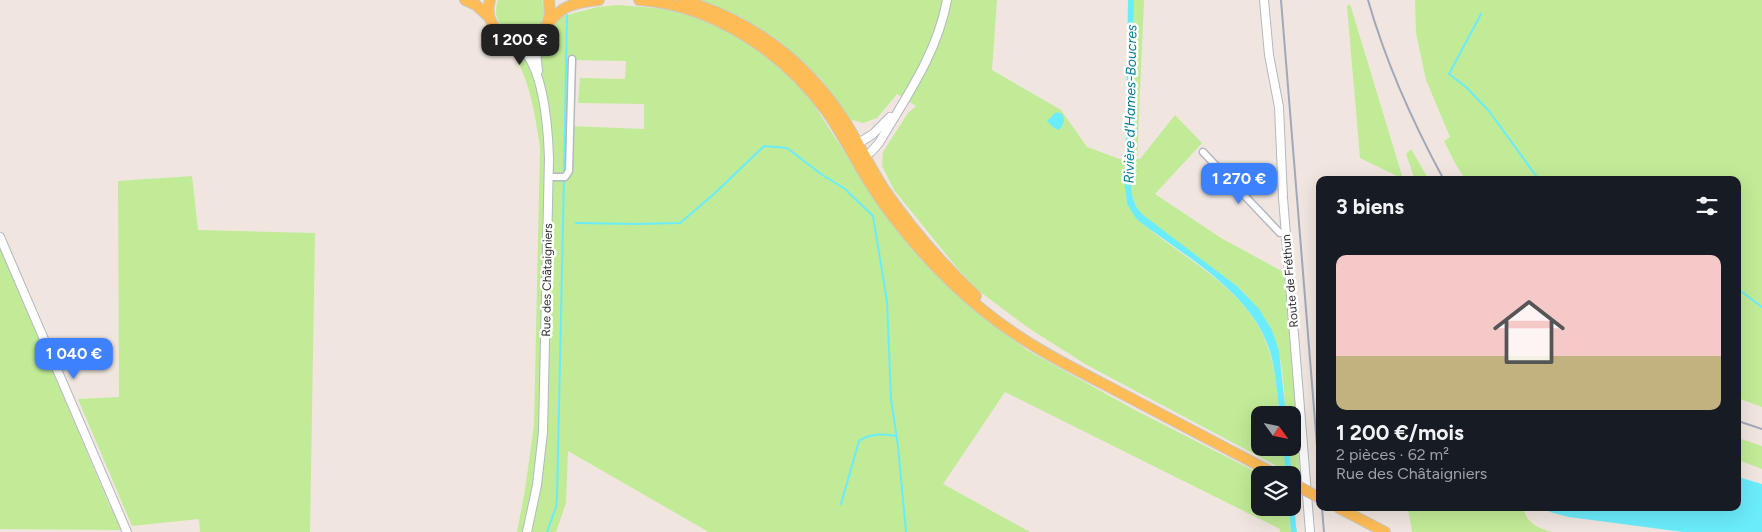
<!DOCTYPE html>
<html lang="fr">
<head>
<meta charset="utf-8">
<style>
  body { margin:0; font-family:Figtree,sans-serif; background:#242831; color:#f1f3f6; height:100vh; display:flex; flex-direction:column; font-size:19px; white-space:nowrap }
  * { box-sizing:border-box; margin:0 }
  p { font-size:16px; color:#9ea1a6 }
  .icon { flex:none; width:28px; height:28px; fill:none; stroke:currentColor; stroke-width:2; stroke-linecap:round; stroke-linejoin:round }
  .map { position:relative; flex:1; overflow:hidden }
  .drawer { position:absolute; left:1316px; top:176px; width:425px; height:335px; display:flex; flex-direction:column; background:#171b24; border-radius:10px; box-shadow:0 5px 20px #0002 }
  .drawer>* { flex:none }
  .needle { width:32px; rotate:123deg }
  .controls { position:absolute; left:1251px; top:406px; display:grid; gap:10px }
  .controls a { display:grid; place-items:center; width:50px; height:50px; border-radius:10px; background:#171b24; box-shadow:0 5px 20px #0002; font-size:25px }
  .price { position:absolute; translate:-50% -42px; padding:0 11px; border-radius:10px; background:#3d81ff; color:#fff; font-size:16px; line-height:32px; filter:drop-shadow(0 1px 2px #0008) }
  .price::after { content:''; position:absolute; left:50%; top:30px; width:15px; height:11px; margin-left:-8px; background:inherit; clip-path:polygon(0 0,100% 0,50% 100%) }
  .price.selected { background:#222; color:#fff }
  ul { padding:0; list-style:none }
  li { display:grid; align-content:center; gap:10px; height:265px; padding:0 20px }
  li span { display:grid; place-items:center; height:155px; border-radius:10px; color:#555 }
  li>.icon { margin-inline-start:auto }
  span .icon { width:90px; height:90px; fill:#fffc; stroke-width:1 }
  li b { font-size:21px }
  h2 { display:flex; justify-content:space-between; align-items:center; height:60px; padding:0 20px; font-size:21px }
  .map>svg:first-child { display:block }
  .green { fill:#c1eb97; fill-rule:evenodd }
  .water { fill:#6aecfb }
  .lines { fill:none; stroke-linecap:round; stroke-linejoin:round }
  .stream { stroke:#6aecfb; stroke-width:2 }
  .minor-casing { stroke:#b3b8c2; stroke-width:9 }
  .tertiary-casing { stroke:#b3b8c2; stroke-width:10 }
  .primary-casing { stroke:#c9c9c9; stroke-width:12 }
  .minor { stroke:#fff; stroke-width:6 }
  .tertiary { stroke:#fff; stroke-width:8 }
  .primary { stroke:#febc56; stroke-width:10 }
  .rail { stroke:#a1a8ba; stroke-width:2 }
  .primary-bridge-casing { stroke:#c9c9c9; stroke-width:12; stroke-linecap:butt }
  .primary-bridge { stroke:#febc56; stroke-width:10 }
  .labels { text-anchor:middle; stroke-width:5; stroke-linejoin:round; paint-order:stroke }
  .street-label { font-size:12px; fill:#2e2e2e; stroke:#fff }
  .water-label { font-size:14px; font-style:italic; fill:#037c97; stroke:#fff }
</style>
</head>
<body>
<div class="map">
<svg width="1762" height="532" viewBox="0 0 1762 532">
  <rect width="100%" height="100%" fill="#f0e6df"/>
  <g class="green">
    <path d="M498,0H542C557,44 483,45 498,0Z"/>
    <path d="M692,0H997L992,70L1061,110L1087,147L1125,161L1126,198L1127,204L1135,217C1182,260 1252,288 1270,354C1276,374 1277,395 1280,415H1260V448H1283L1286,471L1085,364L1027,327L979,291L957,268L894,190L882,166L883,152L908,113L916,106L897,94L877,118L863,123L849,119L821,79L778,40L739,16Z"/>
    <path d="M1134,0H1144L1137,159H1140L1175,115L1202,143L1155,194L1221,238L1287,274L1300,477L1292,474L1289,448H1292V415H1286C1281,357 1283,330 1238,287L1143,216C1132,205 1131,192 1131,178Z"/>
    <path d="M1415,0H1762V407L1738,398V180H1466L1456,165L1444,141L1450,137L1426,80L1416,33Z"/>
    <path d="M1350,4L1403,179L1360,158L1347,6Z"/>
    <path d="M618,5L667,9L703,19L732,33L754,48L788,75L809,97L882,211L930,268L961,299L1027,350L1133,409L1262,475H1260V508H1289L1291,532H1280V529L1005,392L943,484L1030,532H707V531L568,451L566,503L556,532H517L525,490L534,425L540,147C535,116 531,85 515,56L545,40L555,24L563,16L598,7ZM570,60L626,61L625,79L580,78L578,103L644,104V129L569,126Z"/>
    <path d="M1411,149L1429,180H1415L1406,154Z"/>
    <path d="M192,176L198,230L315,233L310,532H200L199,519L132,526L78,399L119,397L118,181Z"/>
    <path d="M0,248L109,504L123,530L0,529Z"/>
    <path d="M1738,438L1762,446V469L1738,460Z"/>
    <path d="M1408,508H1523C1528,524 1536,527 1552,532H1412Z"/>
  </g>
  <g class="water">
    <path d="M1128,0H1134L1131,178C1131,192 1132,205 1143,215L1238,287L1259,309L1272,330L1279,351L1286,415H1280C1277,395 1276,375 1271,355C1255,294 1186,257 1140,222L1135,217L1127,204L1125,187Z"/>
    <path d="M1056,112L1062,114C1066,120 1063,125 1059,130L1054,128L1047,121Z"/>
    <path d="M1283,448H1289L1292,475L1286,474Z"/>
    <path d="M1738,477L1762,484V532H1683L1569,517L1550,512L1545,508H1738Z"/>
    <path d="M1293,490L1296,526L1297,532H1291L1289,508H1292Z"/>
  </g>
  <g class="lines">
    <g class="stream">
      <path d="M1481,14L1449,74L1466,87L1489,111L1539,180"/>
      <path d="M564,173L567,15"/>
      <path d="M576,223L636,224L680,223L714,194L764,146L787,148L821,174L845,189L873,216L887,301L891,399L898,446L906,532"/>
      <path d="M1738,289L1762,307"/>
      <path d="M841,504L859,441C870,433 883,434 896,436"/>
      <path d="M547,532L556,507L557,498L564,178"/>
    </g>
    <defs>
      <g id="minor">
        <path d="M1203,152L1280,233H1286"/>
        <path d="M549,177H565L569,171L572,59"/>
      </g>
      <g id="tertiary">
        <path d="M1264,0L1269,55L1279,107L1283,198L1310,532"/>
        <path d="M511,40C517,44 522,47 526,53C544,77 548,128 549,158L543,432L537,485L527,532"/>
        <path d="M538,71L536,50L540,33"/>
        <path d="M854,146L873,134L890,117"/>
        <path d="M862,158L871,152L879,143C906,97 937,54 947,0"/>
        <path d="M0,237L127,532"/>
      </g>
      <g id="primary">
        <path d="M465,0L476,5L489,17"/>
        <path d="M490,0C487,10 489,21 496,29C501,35 508,39 516,40C541,43 547,18 565,8C575,3 588,1 599,0"/>
        <path d="M639,0C714,5 784,53 827,112C847,141 862,174 883,203C912,243 945,280 984,311C1026,345 1069,366 1117,391C1171,419 1224,447 1277,475"/>
        <path d="M682,0C751,20 807,62 846,123C859,144 870,167 884,189C911,228 941,263 976,296"/>
        <path d="M548,23L550,13L549,0"/>
        <path d="M1339,508L1385,532"/>
      </g>
    </defs>
    <use href="#minor" class="minor-casing"/>
    <use href="#tertiary" class="tertiary-casing"/>
    <use href="#primary" class="primary-casing"/>
    <use href="#minor" class="minor"/>
    <use href="#tertiary" class="tertiary"/>
    <use href="#primary" class="primary"/>
    <g class="rail">
      <path d="M1281,0L1320,483"/>
      <path d="M1368,0C1386,63 1413,123 1444,180"/>
      <path d="M1738,421L1762,429"/>
      <path d="M1322,508L1324,532"/>
    </g>
    <defs>
      <path id="primary-bridge" d="M1292,483L1320,498"/>
    </defs>
    <use href="#primary-bridge" class="primary-bridge-casing"/>
    <use href="#primary-bridge" class="primary-bridge"/>
  </g>
  <g class="labels">
    <g class="street-label">
      <text transform="translate(547 280) rotate(-89)" y="4">Rue des Châtaigniers</text>
      <text transform="translate(1290 281) rotate(-95)" y="4">Route de Fréthun</text>
    </g>
    <g class="water-label">
      <text transform="translate(1130 104) rotate(-89)" y="5">Rivière d'Hames-Boucres</text>
    </g>
  </g>
</svg>
<div class="controls">
<a><svg class="needle" viewBox="-14 -14 28 28"><path d="M0-13l5 13h-10z" fill="#e53935"/><path d="M0 13l5-13h-10z" fill="#9ea1a6"/></svg></a>
<a><svg class="icon" aria-label="layers" viewBox="0 0 24 24"><path d="M12 4l9 5-9 5-9-5zM3 14l9 5 9-5"/></svg></a>
</div>
<b class="price selected" style="left:520px;top:66px">1 200 €</b>
<b class="price" style="left:1239px;top:205px">1 270 €</b>
<b class="price" style="left:74px;top:380px">1 040 €</b>
<section class="drawer">
<h2>3 biens<svg class="icon" aria-label="filters" viewBox="0 0 24 24"><path d="M4 7h16M4 17h16"/><circle cx="9" cy="7" r="2"/><circle cx="15" cy="17" r="2"/></svg></h2>
<ul>
<li><span style="background:linear-gradient(#f6c9c9 65%,#c2b280 0)"><svg class="icon" aria-label="home" viewBox="0 0 24 24"><path d="M3 11l9-7 9 7M6 9v11h12V9"/></svg></span><div><b>1 200 €/mois</b><p>2 pièces · 62 m²</p><p>Rue des Châtaigniers</p></div></li>
</ul>
</section>
</div>
</body>
</html>
